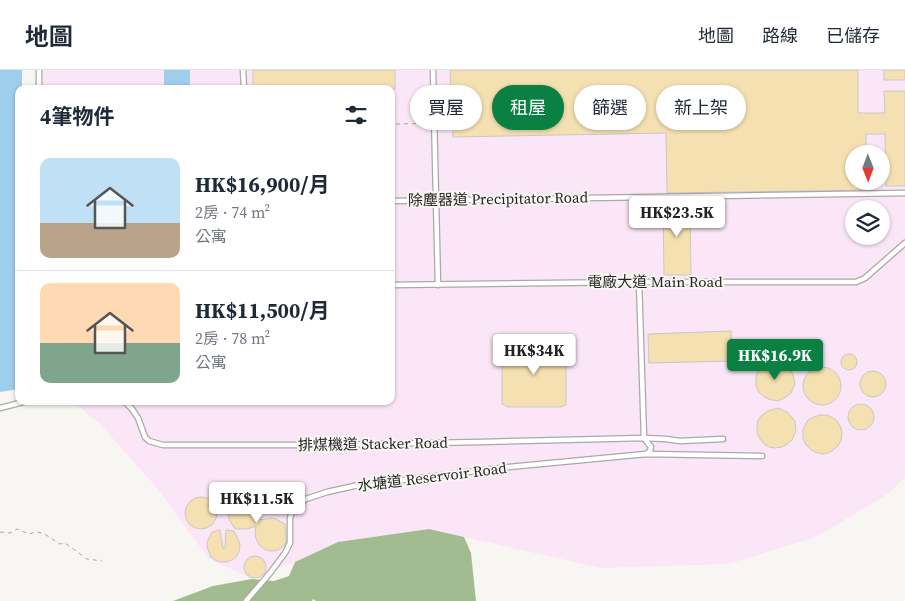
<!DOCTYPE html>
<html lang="zh-TW">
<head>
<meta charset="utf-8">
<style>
  body { margin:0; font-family:"Source Serif 4","Noto Sans TC",serif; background:#f2f2f3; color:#1f2937; height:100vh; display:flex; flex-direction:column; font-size:19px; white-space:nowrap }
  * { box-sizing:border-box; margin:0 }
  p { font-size:16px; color:#747a83 }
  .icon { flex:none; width:28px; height:28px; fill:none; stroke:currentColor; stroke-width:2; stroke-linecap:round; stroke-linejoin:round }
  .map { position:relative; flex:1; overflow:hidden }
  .sheet { position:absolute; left:15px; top:15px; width:380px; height:320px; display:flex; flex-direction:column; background:#fff; border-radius:10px; box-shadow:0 1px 4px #0004 }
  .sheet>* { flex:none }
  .banner { position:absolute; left:410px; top:15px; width:420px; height:45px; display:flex; gap:10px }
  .needle { width:32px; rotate:179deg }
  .tools { position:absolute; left:845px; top:75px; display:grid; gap:10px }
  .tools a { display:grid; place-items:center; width:45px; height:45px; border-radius:50%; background:#fff; box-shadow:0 1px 4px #0004; font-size:25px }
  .price { position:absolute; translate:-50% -42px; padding:0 11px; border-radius:5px; background:#fff; color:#222; font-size:16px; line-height:32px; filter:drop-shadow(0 1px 2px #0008) }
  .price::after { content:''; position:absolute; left:50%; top:30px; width:15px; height:11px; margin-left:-8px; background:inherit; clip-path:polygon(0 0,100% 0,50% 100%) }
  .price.on { background:#0b8043; color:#fff }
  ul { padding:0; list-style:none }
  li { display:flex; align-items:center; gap:15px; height:125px; padding:0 25px }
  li+li { border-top:1px solid #e0e1e3 }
  li span { display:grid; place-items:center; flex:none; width:140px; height:100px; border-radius:10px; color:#555 }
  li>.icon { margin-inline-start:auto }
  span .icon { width:60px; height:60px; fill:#fffc; stroke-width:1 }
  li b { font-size:21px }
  h2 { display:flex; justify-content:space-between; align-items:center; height:60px; padding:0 25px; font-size:21px }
  .pill { padding:0 18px; border-radius:22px; background:#fff; box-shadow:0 1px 4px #0004; font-size:18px; line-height:45px }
  .pill.on { background:#0b8043; color:#fff }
  header { display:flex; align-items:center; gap:30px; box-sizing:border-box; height:70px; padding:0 25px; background:#fff; border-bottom:1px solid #e0e1e3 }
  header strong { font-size:24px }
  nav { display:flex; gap:28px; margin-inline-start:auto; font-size:18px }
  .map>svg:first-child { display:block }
  .industrial { fill:#fae6f6; fill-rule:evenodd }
  .forest { fill:#a3bb90 }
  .water { fill:#9eceec }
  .building { fill:#f5e0b1; stroke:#cac8c5 }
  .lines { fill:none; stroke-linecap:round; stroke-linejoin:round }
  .lane-casing { stroke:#aaa9a6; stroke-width:7 }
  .path { stroke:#a8a7a4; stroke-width:1; stroke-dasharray:4 4; stroke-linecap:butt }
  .lane { stroke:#fff; stroke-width:4.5 }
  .path-bridge { stroke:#a8a7a4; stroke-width:1; stroke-dasharray:4 4; stroke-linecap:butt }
  .labels { text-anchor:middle; stroke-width:4; stroke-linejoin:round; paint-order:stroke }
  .street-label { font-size:15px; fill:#262624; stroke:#f8f6f3 }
</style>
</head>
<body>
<header>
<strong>地圖</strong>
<nav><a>地圖</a><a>路線</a><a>已儲存</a></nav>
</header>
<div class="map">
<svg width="905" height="531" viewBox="0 0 905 531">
  <rect width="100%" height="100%" fill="#f8f6f3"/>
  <path class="industrial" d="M36,0H905V408L886,425L816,467L728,494L601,498L429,459L338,472L295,492L253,509L209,489L156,417L100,354L72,331H391V19H36ZM854,84H881V111H854ZM854,139H881V166H854Z"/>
  <path class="forest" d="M429,459L464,467L471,483L476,531H316L313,529L312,531H173L213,516L252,509L274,511L289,506L295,492L338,472Z"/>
  <g class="water">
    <path d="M0,0H22V19H19V319L0,322Z"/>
    <rect x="164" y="0" width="26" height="19"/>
  </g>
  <g class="building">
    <rect x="253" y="0" width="142" height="19"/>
    <path d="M450,0H858V43H885L884,21H905V116H886L885,64H866V84H854V111H867V120L667,123L666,63L453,67Z"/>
    <rect x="884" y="0" width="21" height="10"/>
    <path d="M690,130L691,205H664L663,134H667V131Z"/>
    <path d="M731,261L732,291L649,293L648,264Z"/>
    <path d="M506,276H561L566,280V335L561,337H508L502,334V278Z"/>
    <circle cx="849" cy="292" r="8"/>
    <path d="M773,292L780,293L786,295L791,300L793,305L795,314L791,323L786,327L778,331L768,329L763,326L759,322L756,316V309L757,303L761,298L767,294Z"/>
    <circle cx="822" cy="316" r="19"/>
    <circle cx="873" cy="314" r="13"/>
    <circle cx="861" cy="347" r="13"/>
    <path d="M778,338L787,342L792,347L795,352L796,361L792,370L787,374L782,377L775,378L769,377L764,374L760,369L757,363V357L758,350L762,345L768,341Z"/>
    <path d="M820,345H827L833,348L838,352L841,358L842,364L841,370L838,376L833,380L828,383L822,384L815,382L810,379L806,375L803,369V359L808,350L814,347Z"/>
    <path d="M244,426L249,427L257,433L260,438L261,443L260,450L271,448L276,449L285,454L286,472L284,475L280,479L275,481H269L264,479L259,475L255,466L256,456L247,459H235L229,449L228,439L234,430Z"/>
    <circle cx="201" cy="443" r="16"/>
    <path d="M220,460L223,478H225L226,460L234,461L239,471L240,476L239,482L236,487L232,490L226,492H220L215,490L211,487L207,477V472L212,462Z"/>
    <circle cx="255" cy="497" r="11"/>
  </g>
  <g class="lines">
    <defs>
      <g id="lane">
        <path d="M39,0V19"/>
        <path d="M243,0L244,19"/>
        <path d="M433,0L438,215"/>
        <path d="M391,131L905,123"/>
        <path d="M639,212L644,368L651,377L650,381L646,384"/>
        <path d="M391,215L639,212H856L865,208L905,173"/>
        <path d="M124,331L132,339L138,348L145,367L149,371L163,375H321L481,372L644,368L666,369L680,371L723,369"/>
        <path d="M0,338L27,331"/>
        <path d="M246,531L270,503L285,483L290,473V448L292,442L297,436L306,429L327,422L354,416L509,397L646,384L762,386"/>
      </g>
    </defs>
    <use href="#lane" class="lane-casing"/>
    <path class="path" d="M0,462L10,463L17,459L29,464L36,462L43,463L60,474L65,473L87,489L102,491"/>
    <use href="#lane" class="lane"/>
    <path class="path-bridge" d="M396,54L452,53"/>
  </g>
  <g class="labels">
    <g class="street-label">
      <text transform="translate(498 129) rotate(-1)" y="5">除塵器道 Precipitator Road</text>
      <text x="655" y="217">電廠大道 Main Road</text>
      <text transform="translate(373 374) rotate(-1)" y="5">排煤機道 Stacker Road</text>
      <text transform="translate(432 407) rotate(-7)" y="5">水塘道 Reservoir Road</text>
    </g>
  </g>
</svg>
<div class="tools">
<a><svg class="needle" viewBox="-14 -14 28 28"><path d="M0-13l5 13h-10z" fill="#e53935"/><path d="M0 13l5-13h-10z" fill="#747a83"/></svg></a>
<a><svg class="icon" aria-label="layers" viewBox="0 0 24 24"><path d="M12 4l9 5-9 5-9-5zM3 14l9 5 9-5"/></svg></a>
</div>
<b class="price" style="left:677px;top:168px">HK$23.5K</b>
<b class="price" style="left:534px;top:306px">HK$34K</b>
<b class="price on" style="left:775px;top:311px">HK$16.9K</b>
<b class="price" style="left:257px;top:454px">HK$11.5K</b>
<div class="banner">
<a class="pill">買屋</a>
<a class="pill on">租屋</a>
<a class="pill">篩選</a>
<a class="pill">新上架</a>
</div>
<section class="sheet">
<h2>4筆物件<svg class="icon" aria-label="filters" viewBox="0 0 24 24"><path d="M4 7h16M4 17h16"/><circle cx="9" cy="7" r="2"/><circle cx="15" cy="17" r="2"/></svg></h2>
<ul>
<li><span style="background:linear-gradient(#bfe0f5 65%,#b9a48a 0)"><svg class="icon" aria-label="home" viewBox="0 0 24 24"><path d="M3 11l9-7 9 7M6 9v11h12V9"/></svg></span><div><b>HK$16,900/月</b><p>2房 · 74 m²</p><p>公寓</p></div></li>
<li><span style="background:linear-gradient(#ffd9b3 60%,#7fa58c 0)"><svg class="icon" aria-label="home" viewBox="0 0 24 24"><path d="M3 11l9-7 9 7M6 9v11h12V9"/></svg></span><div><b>HK$11,500/月</b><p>2房 · 78 m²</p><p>公寓</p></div></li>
</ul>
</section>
</div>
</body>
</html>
